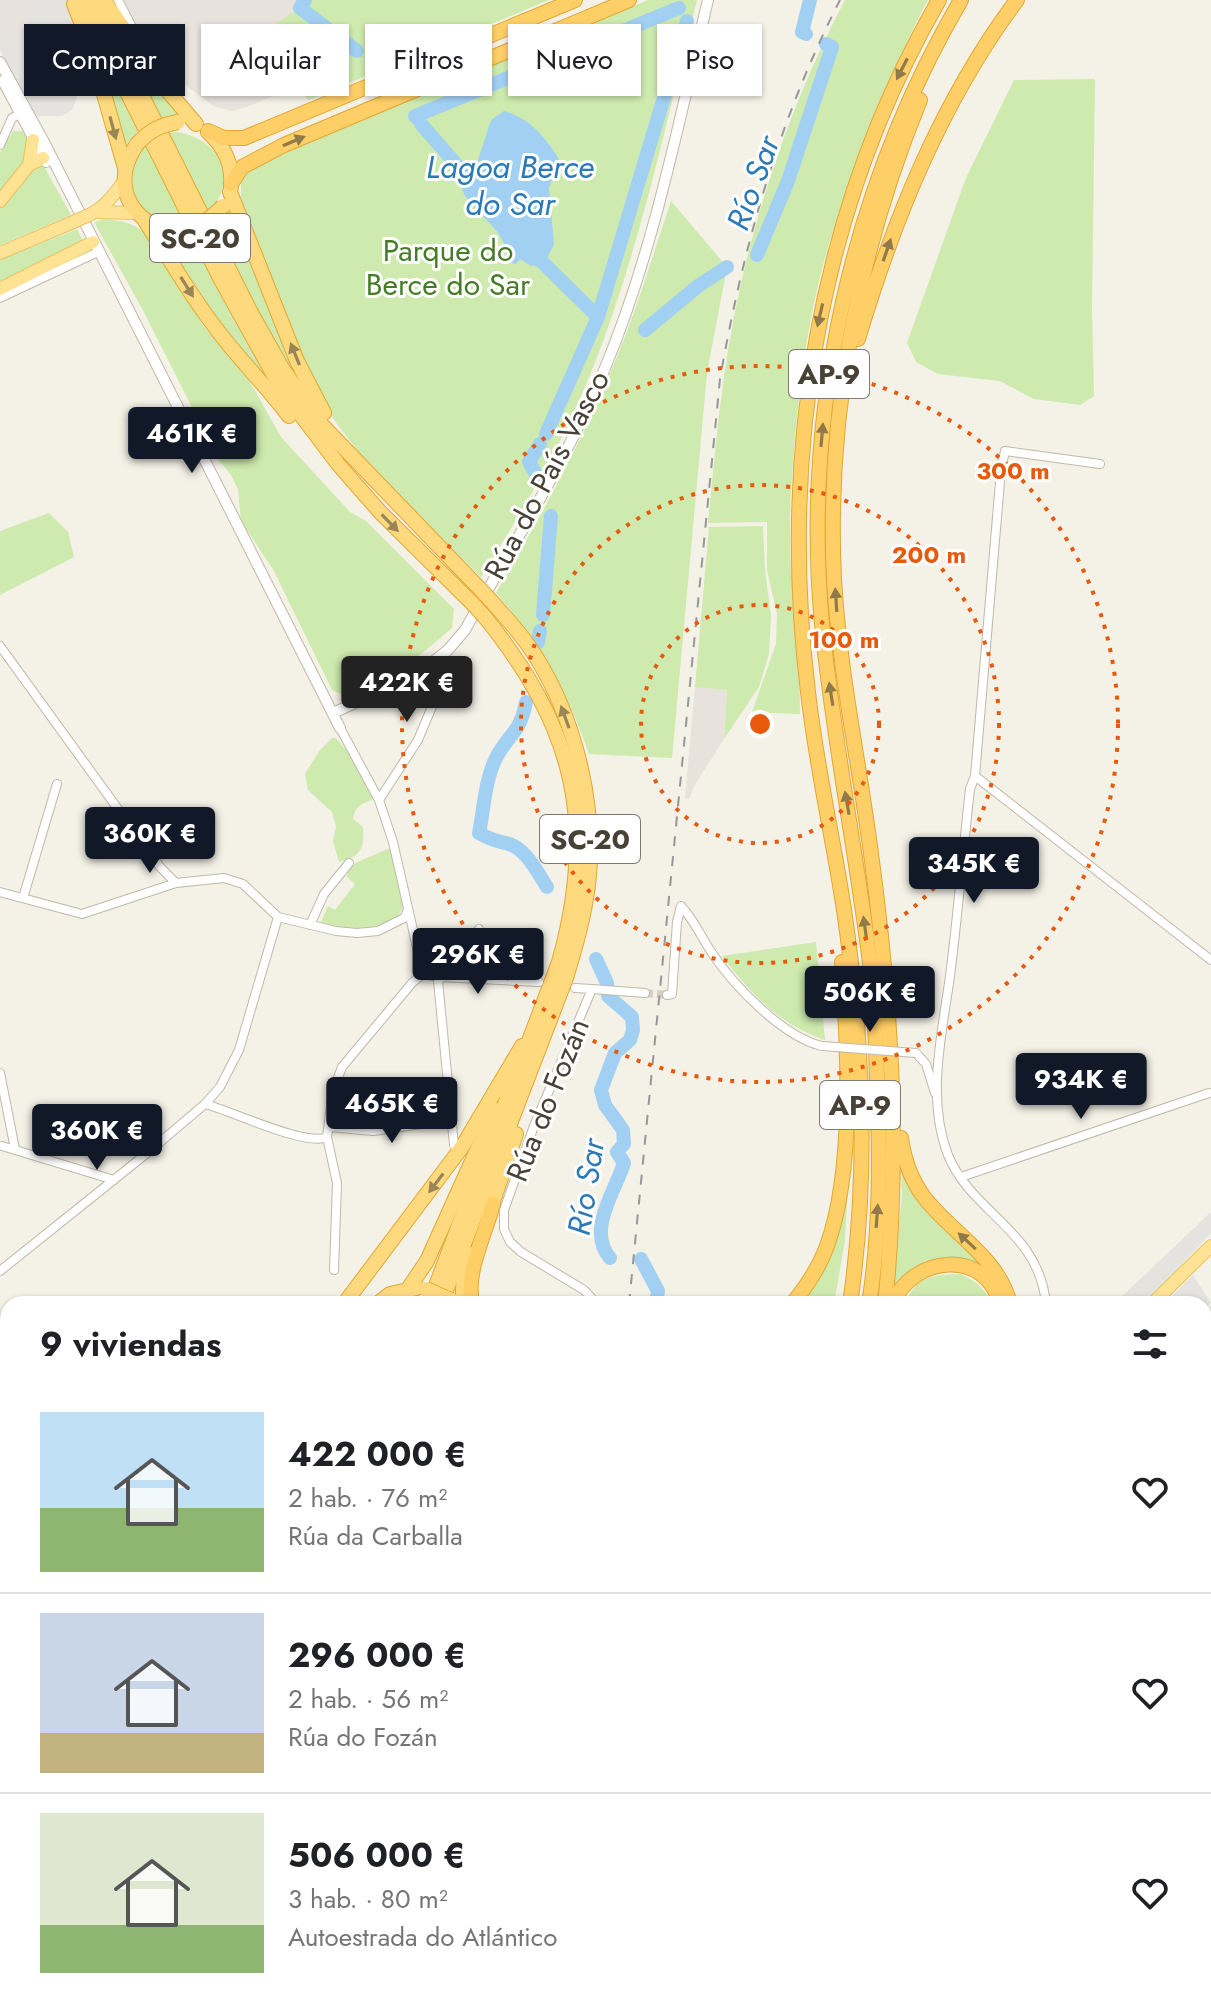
<!DOCTYPE html>
<html lang="es">
<head>
<meta charset="utf-8">
<style>
  body { margin:0; font-family:Jost,sans-serif; background:#f2f2f2; color:#202124; height:100vh; display:flex; flex-direction:column; font-size:30px; white-space:nowrap }
  * { box-sizing:border-box; margin:0 }
  p { font-size:26px; color:#757577 }
  .icon { flex:none; width:44px; height:44px; fill:none; stroke:currentColor; stroke-width:2; stroke-linecap:round; stroke-linejoin:round }
  .map { position:relative; flex:1; overflow:hidden }
  .panel { position:absolute; left:0px; top:1296px; width:1212px; height:714px; display:flex; flex-direction:column; background:#fff; border-radius:24px 24px 0 0; box-shadow:0 2px 6px #0004 }
  .panel>* { flex:none }
  .hud { position:absolute; left:24px; top:24px; width:800px; height:72px; display:flex; gap:16px }
  .price { position:absolute; translate:-50% -68px; padding:0 18px; border-radius:8px; background:#111827; color:#fff; font-size:26px; line-height:52px; filter:drop-shadow(0 2px 4px #0008) }
  .price::after { content:''; position:absolute; left:50%; top:48px; width:24px; height:18px; margin-left:-12px; background:inherit; clip-path:polygon(0 0,100% 0,50% 100%) }
  .price.selected { background:#222; color:#fff }
  ul { padding:0; list-style:none }
  li { display:flex; align-items:center; gap:24px; height:200px; padding:0 40px }
  li+li { border-top:2px solid #e0e0e0 }
  li span { display:grid; place-items:center; flex:none; width:224px; height:160px; border-radius:0px; color:#555 }
  li>.icon { margin-inline-start:auto }
  span .icon { width:96px; height:96px; fill:#fffc; stroke-width:1 }
  li b { font-size:34px }
  h2 { display:flex; justify-content:space-between; align-items:center; height:96px; padding:0 40px; font-size:34px }
  .pill { padding:0 28px; border-radius:0px; background:#fff; box-shadow:0 2px 6px #0004; font-size:28px; line-height:72px }
  .pill.selected { background:#111827; color:#fff }
  .map>svg:first-child { display:block }
  .residential { fill:#e8e3d5 }
  .industrial { fill:#e7e2dc }
  .green { fill:#ceeaae }
  .parking { fill:#e5e3df }
  .water { fill:#a1d0f3 }
  .lines { fill:none; stroke-linecap:round; stroke-linejoin:round }
  .stream { stroke:#a1d0f3; stroke-width:2 }
  .river { stroke:#a1d0f3; stroke-width:14 }
  .minor-tunnel { stroke:#d2cec4; stroke-width:8; stroke-dasharray:8 4; stroke-linecap:butt }
  .minor-casing { stroke:#c0b9a9; stroke-width:10 }
  .tertiary-casing { stroke:#c0b9a9; stroke-width:12 }
  .primary-casing { stroke:#e8c261; stroke-width:14 }
  .trunk-casing { stroke:#e3a632; stroke-width:16 }
  .motorway-casing { stroke:#e3a632; stroke-width:16 }
  .minor { stroke:#fff; stroke-width:8 }
  .tertiary { stroke:#fff; stroke-width:10 }
  .primary { stroke:#ffe395; stroke-width:12 }
  .trunk { stroke:#ffd97e; stroke-width:14 }
  .motorway { stroke:#ffcf67; stroke-width:14 }
  .rail { stroke:#979797; stroke-width:2; stroke-dasharray:10 10; stroke-linecap:butt }
  .minor-bridge-casing { stroke:#c0b9a9; stroke-width:10; stroke-linecap:butt }
  .primary-bridge-casing { stroke:#e8c261; stroke-width:14; stroke-linecap:butt }
  .trunk-bridge-casing { stroke:#e3a632; stroke-width:16; stroke-linecap:butt }
  .minor-bridge { stroke:#fff; stroke-width:8 }
  .primary-bridge { stroke:#ffe395; stroke-width:12 }
  .trunk-bridge { stroke:#ffd97e; stroke-width:14 }
  .oneway { fill:#917a4a }
  .oneway2 { fill:#9a8556 }
  .ring { fill:none; stroke:#e8590c; stroke-width:4; stroke-dasharray:4 8 }
  .labels { text-anchor:middle; stroke-width:6; stroke-linejoin:round; paint-order:stroke }
  .shield { fill:#fff; stroke:#7f7a72; stroke-width:2 }
  .shield-label { font-size:28px; font-weight:bold; fill:#484136 }
  .park-label { font-size:30px; fill:#457c26; stroke:#fff }
  .street-label { font-size:30px; fill:#484136; stroke:#fff }
  .water-label { font-size:32px; font-style:italic; fill:#2a79b8; stroke:#fff }
  .centre { fill:#e8590c; stroke:#fff; stroke-width:4 }
  .ring-label { font-size:24px; text-anchor:middle; font-weight:bold; fill:#e8590c; stroke:#fff; stroke-width:6; stroke-linejoin:round; paint-order:stroke }
</style>
</head>
<body>
<div class="map">
<svg width="1211" height="2009" viewBox="0 0 1211 2009">
  <rect width="100%" height="100%" fill="#f4f1e7"/>
  <path class="residential" d="M0,1505L8,1512V2002H119L79,2009H0Z"/>
  <g class="industrial">
    <path d="M0,0H496L247,107L232,111L215,107L184,84L145,45L25,99L0,50Z"/>
    <path d="M695,687L727,690L724,739L694,786L689,799L685,798Z"/>
  </g>
  <g class="green">
    <path d="M305,0H549L308,100L267,29L300,8Z"/>
    <path d="M648,0H697C661,143 629,302 563,435C539,483 510,531 481,577C423,519 358,463 316,392L241,205V181L256,164Z"/>
    <path d="M845,0H928C908,35 894,73 878,111C856,165 834,220 820,277C801,353 794,435 790,513C788,580 800,647 800,714L752,712L776,644L777,614L767,570V522L708,523C713,474 717,425 724,377C742,247 784,116 845,0Z"/>
    <path d="M123,38L182,116L159,119L122,40Z"/>
    <path d="M96,42L138,131L124,147Z"/>
    <path d="M1095,79L1092,308L1094,396L1080,405L1034,399L1000,381L938,374L916,362L907,343L966,178L1014,80Z"/>
    <path d="M13,131H21L27,136L71,215L0,245V153Z"/>
    <path d="M175,132C219,137 242,180 207,213L167,133Z"/>
    <path d="M146,142L185,224C135,227 117,179 146,142Z"/>
    <path d="M671,201L727,267L707,373L672,758L589,754C568,693 539,641 496,593C542,515 585,436 619,352C639,303 654,251 671,201Z"/>
    <path d="M231,208L293,364L297,378L265,327L215,227Z"/>
    <path d="M106,219C123,221 135,223 148,236L204,327L249,380L281,437L350,512L366,521L454,609L452,628C417,658 390,681 345,696L332,690L274,571L241,521L238,489L231,475L218,459L145,314L94,222Z"/>
    <path d="M77,229L83,241L0,284V260Z"/>
    <path d="M193,238L271,388L222,325L164,239Z"/>
    <path d="M49,513L68,532L74,557L0,595V531Z"/>
    <path d="M763,526L765,570L771,616L769,654L759,687L724,739L727,690L695,687L709,527Z"/>
    <path d="M332,738H336L348,752L373,794L372,800C360,804 355,807 353,819L363,827C365,848 360,857 339,862L333,841L336,827L332,812L308,790L305,774L320,750Z"/>
    <path d="M390,848C393,862 404,891 403,904C398,936 343,928 323,924L321,922L328,906L335,910L355,884L346,876L353,864Z"/>
    <path d="M816,942L825,1040C780,1025 750,993 722,956Z"/>
    <path d="M901,1162L908,1185L923,1205L979,1262L975,1265C941,1250 916,1261 893,1288L902,1195Z"/>
    <path d="M849,1166L845,1240L834,1304H799C834,1265 837,1216 849,1166Z"/>
    <path d="M960,1274C976,1281 984,1288 992,1304H906C914,1276 935,1275 960,1274Z"/>
    <path d="M1204,1499H1211V1633L1204,1640Z"/>
    <path d="M1204,1674L1211,1678V1858L1204,1859Z"/>
    <path d="M8,2000L117,2002L118,2009H0V2004Z"/>
    <path d="M531,2002H692L691,2009H528Z"/>
  </g>
  <g class="parking">
    <path d="M22,0H59L75,39L82,74L74,77L80,88L72,110L62,116H34L0,50V29L29,84L58,69Z"/>
    <path d="M1211,1212V1233L1144,1304H1114Z"/>
    <path d="M1193,1275L1211,1303L1204,1308V1304H1164Z"/>
  </g>
  <path class="water" d="M504,111C530,118 545,137 559,159L549,188L554,244L544,264L531,266L520,259L516,264L507,261C508,235 487,222 471,204C465,197 462,189 458,182L460,178L457,166L472,167L477,163L491,120Z"/>
  <g class="lines">
    <path class="stream" d="M0,1358L8,1362"/>
    <g class="river">
      <path d="M305,0L300,8L357,51"/>
      <path d="M806,34L802,32L810,0"/>
      <path d="M418,119L415,116L679,8"/>
      <path d="M421,124L470,180"/>
      <path d="M530,250L598,317"/>
      <path d="M757,255L788,181L832,47L826,44"/>
      <path d="M645,330L698,286L727,267"/>
      <path d="M546,434L598,317L687,21"/>
      <path d="M537,476L529,462L540,444"/>
      <path d="M543,615L551,516"/>
      <path d="M538,642L540,631"/>
      <path d="M526,702C520,734 509,733 496,758C485,780 484,808 479,833C489,839 497,841 509,844C527,850 537,872 547,887"/>
      <path d="M596,959L607,983L608,996L632,1017L633,1030L630,1040L615,1053L601,1090L605,1105L623,1130L624,1144L617,1152L624,1163C616,1190 586,1230 610,1258"/>
      <path d="M641,1259L658,1291L656,1304"/>
      <path d="M546,2009L549,2002"/>
    </g>
    <path class="minor-tunnel" d="M645,993L667,995"/>
    <defs>
      <g id="minor">
        <path d="M118,0L131,25"/>
        <path d="M0,145L12,118L20,114"/>
        <path d="M0,298L98,252"/>
        <path d="M0,646L160,867L176,883"/>
        <path d="M340,728L379,800L393,842L423,974"/>
        <path d="M975,776L1211,960"/>
        <path d="M379,800L418,740L451,661"/>
        <path d="M0,892L82,914L176,883L224,878L243,884L278,917L336,931L357,933L378,931L404,918L407,912"/>
        <path d="M23,898L57,784"/>
        <path d="M310,925L324,894L349,863"/>
        <path d="M423,974L440,977L539,982"/>
        <path d="M575,988L592,989L534,1126L504,1210V1229L510,1242L521,1252L584,1290L597,1304"/>
        <path d="M592,989L645,993"/>
        <path d="M667,995L672,994L677,922L681,906C695,921 701,937 712,953C734,986 783,1037 822,1046"/>
        <path d="M916,1053L926,1064L935,1093"/>
        <path d="M0,1073L15,1149"/>
        <path d="M205,1104C232,1111 306,1147 327,1137L333,1091L342,1067L412,983L423,974"/>
        <path d="M330,1127L373,1131L421,1124L452,1123"/>
        <path d="M327,1137L337,1183L334,1270"/>
        <path d="M454,1145L438,981L471,946L479,929"/>
        <path d="M2,1146L114,1180"/>
        <path d="M961,1177L1209,1093"/>
        <path d="M0,1271L146,1154L205,1104L220,1087L239,1050L278,917"/>
        <path d="M1046,1304C1039,1230 972,1214 948,1155C926,1098 942,1034 950,976C958,914 963,851 970,789L975,776L1001,470L1005,451L1100,464"/>
        <path d="M1204,1413L1211,1405"/>
        <path d="M1204,1481H1211"/>
        <path d="M0,1512L8,1519"/>
        <path d="M1204,1666L1211,1671"/>
        <path d="M1204,1864L1211,1862"/>
        <path d="M1204,1962L1211,1960"/>
        <path d="M129,2002L130,2009"/>
        <path d="M776,2002L778,2009"/>
        <path d="M487,2009L490,2002"/>
        <path d="M633,2009L641,2002"/>
        <path d="M985,2009L996,2002"/>
      </g>
      <g id="tertiary">
        <path d="M0,62L45,144L340,728"/>
        <path d="M3,81L46,162"/>
        <path d="M333,713L416,675L448,650L465,630C513,544 567,460 605,368C654,250 678,124 708,0"/>
      </g>
      <g id="primary">
        <path d="M29,165L33,140"/>
        <path d="M0,201L29,165L43,158"/>
        <path d="M96,212L136,213"/>
        <path d="M89,215C104,208 114,195 124,181"/>
        <path d="M0,253L71,223"/>
        <path d="M0,289L93,242"/>
        <path d="M1152,1304L1211,1246"/>
        <path d="M0,1854L8,1852"/>
      </g>
      <g id="trunk">
        <path d="M81,0L220,278L282,390L338,464L380,512L472,603"/>
        <path d="M94,0L250,311L282,368L322,425L480,589"/>
        <path d="M104,0L156,77L196,124"/>
        <path d="M74,4L90,45L125,168"/>
        <path d="M208,132C225,148 233,164 231,187"/>
        <path d="M137,144C110,184 129,222 174,232"/>
        <path d="M230,192L297,361L324,413"/>
        <path d="M145,221C171,261 195,303 225,340C246,366 269,390 289,416"/>
        <path d="M489,1213L516,1134"/>
        <path d="M408,1289L427,1261L495,1110"/>
        <path d="M344,1304L462,1147L522,1046"/>
        <path d="M377,1304L390,1294L417,1288"/>
        <path d="M429,1304L559,962C598,823 574,727 484,616"/>
        <path d="M441,1304L566,978C578,939 589,899 590,859C592,786 570,705 528,645C518,630 505,617 493,603"/>
        <path d="M462,1304L464,1276L473,1254"/>
        <path d="M340,2002L341,2009"/>
        <path d="M369,2002L370,2009"/>
      </g>
      <g id="motorway">
        <path d="M208,131L224,138H244L575,0"/>
        <path d="M231,184L242,167L284,145L629,0"/>
        <path d="M858,339C894,219 942,100 1017,0"/>
        <path d="M901,1138C904,1159 911,1180 924,1197C952,1234 998,1256 1010,1304"/>
        <path d="M473,1304C463,1278 486,1232 493,1204"/>
        <path d="M792,1304C807,1286 819,1268 827,1246C855,1169 848,1044 842,962"/>
        <path d="M850,1304C869,1174 863,1039 844,910C833,837 816,765 808,692C779,453 818,210 939,0"/>
        <path d="M869,1304C881,1229 880,1152 877,1077C876,1039 875,1000 870,963C856,850 833,738 822,624C802,409 852,187 961,0"/>
        <path d="M885,1304C901,1151 891,998 870,846C858,757 839,669 834,579C826,415 858,251 920,100"/>
        <path d="M892,1304C914,1254 987,1249 1000,1304"/>
        <path d="M699,2009L700,2002"/>
        <path d="M713,2009L714,2002"/>
        <path d="M742,2009L744,2002"/>
      </g>
    </defs>
    <use href="#minor" class="minor-casing"/>
    <use href="#tertiary" class="tertiary-casing"/>
    <use href="#primary" class="primary-casing"/>
    <use href="#trunk" class="trunk-casing"/>
    <use href="#motorway" class="motorway-casing"/>
    <use href="#minor" class="minor"/>
    <use href="#tertiary" class="tertiary"/>
    <use href="#primary" class="primary"/>
    <use href="#trunk" class="trunk"/>
    <use href="#motorway" class="motorway"/>
    <g class="rail">
      <path d="M629,1304L720,379C743,247 779,119 840,0"/>
      <path d="M521,2009L523,2002"/>
    </g>
    <defs>
      <path id="minor-bridge" d="M822,1046L916,1053"/>
      <path id="primary-bridge" d="M71,223L89,215"/>
      <g id="trunk-bridge">
        <path d="M137,144C149,131 160,125 178,122"/>
        <path d="M174,232C195,228 208,222 223,206"/>
        <path d="M480,589L493,603"/>
        <path d="M472,603L484,616"/>
        <path d="M426,1289L451,1300"/>
      </g>
    </defs>
    <use href="#minor-bridge" class="minor-bridge-casing"/>
    <use href="#primary-bridge" class="primary-bridge-casing"/>
    <use href="#trunk-bridge" class="trunk-bridge-casing"/>
    <use href="#minor-bridge" class="minor-bridge"/>
    <use href="#primary-bridge" class="primary-bridge"/>
    <use href="#trunk-bridge" class="trunk-bridge"/>
  </g>
  <defs><path id="oneway-solid" d="M-6-.8H1V-3.2L6.5 0L1 3.2V.8H-6Z" transform="scale(2)"/></defs>
  <g class="oneway">
    <use href="#oneway-solid" transform="translate(902 69) rotate(117)"/>
    <use href="#oneway-solid" transform="translate(294 141) rotate(-23)"/>
    <use href="#oneway-solid" transform="translate(887 250) rotate(-71)"/>
    <use href="#oneway-solid" transform="translate(820 315) rotate(103)"/>
    <use href="#oneway-solid" transform="translate(822 435) rotate(-85)"/>
    <use href="#oneway-solid" transform="translate(836 600) rotate(-94)"/>
    <use href="#oneway-solid" transform="translate(831 694) rotate(-99)"/>
    <use href="#oneway-solid" transform="translate(847 803) rotate(-100)"/>
    <use href="#oneway-solid" transform="translate(865 928) rotate(-98)"/>
    <use href="#oneway-solid" transform="translate(877 1216) rotate(-86)"/>
    <use href="#oneway-solid" transform="translate(967 1241) rotate(-137)"/>
  </g>
  <g class="oneway2">
    <use href="#oneway-solid" transform="translate(113 128) rotate(75)"/>
    <use href="#oneway-solid" transform="translate(187 287) rotate(58)"/>
    <use href="#oneway-solid" transform="translate(295 354) rotate(-112)"/>
    <use href="#oneway-solid" transform="translate(390 523) rotate(46)"/>
    <use href="#oneway-solid" transform="translate(565 717) rotate(-110)"/>
    <use href="#oneway-solid" transform="translate(436 1183) rotate(127)"/>
  </g>
  <g class="ring">
    <circle cx="760" cy="724" r="119"/>
    <circle cx="760" cy="724" r="239"/>
    <circle cx="760" cy="724" r="358"/>
  </g>
  <g class="labels">
    <g class="shield">
      <rect x="150" y="214" width="100" height="48" rx="6"/>
      <rect x="789" y="350" width="80" height="48" rx="6"/>
      <rect x="540" y="815" width="100" height="48" rx="6"/>
      <rect x="820" y="1081" width="80" height="48" rx="6"/>
    </g>
    <g class="shield-label">
      <text x="200" y="248">SC-20</text>
      <text x="829" y="384">AP-9</text>
      <text x="590" y="849">SC-20</text>
      <text x="860" y="1115">AP-9</text>
    </g>
    <g class="park-label">
      <text x="448" y="261">Parque do<tspan x="448" dy="34">Berce do Sar</tspan></text>
    </g>
    <g class="street-label">
      <text transform="translate(547 475) rotate(-62)" y="10">Rúa do País Vasco</text>
      <text transform="translate(548 1100) rotate(-68)" y="10">Rúa do Fozán</text>
    </g>
    <g class="water-label">
      <text x="510" y="178">Lagoa Berce<tspan x="510" dy="37">do Sar</tspan></text>
      <text transform="translate(753 183) rotate(-70)" y="11">Río Sar</text>
      <text transform="translate(586 1187) rotate(-81)" y="11">Río Sar</text>
    </g>
  </g>
  <circle cx="760" cy="724" r="12" class="centre"/>
  <g class="ring-label">
    <text x="1013" y="479">300 m</text>
    <text x="929" y="563">200 m</text>
    <text x="844" y="648">100 m</text>
  </g>
</svg>
<b class="price" style="left:192px;top:475px">461K €</b>
<b class="price selected" style="left:407px;top:724px">422K €</b>
<b class="price" style="left:150px;top:875px">360K €</b>
<b class="price" style="left:974px;top:905px">345K €</b>
<b class="price" style="left:478px;top:996px">296K €</b>
<b class="price" style="left:870px;top:1034px">506K €</b>
<b class="price" style="left:1081px;top:1121px">934K €</b>
<b class="price" style="left:392px;top:1145px">465K €</b>
<b class="price" style="left:97px;top:1172px">360K €</b>
<div class="hud">
<a class="pill selected">Comprar</a>
<a class="pill">Alquilar</a>
<a class="pill">Filtros</a>
<a class="pill">Nuevo</a>
<a class="pill">Piso</a>
</div>
<section class="panel">
<h2>9 viviendas<svg class="icon" aria-label="filters" viewBox="0 0 24 24"><path d="M4 7h16M4 17h16"/><circle cx="9" cy="7" r="2"/><circle cx="15" cy="17" r="2"/></svg></h2>
<ul>
<li><span style="background:linear-gradient(#bfe0f5 60%,#8fb573 0)"><svg class="icon" aria-label="home" viewBox="0 0 24 24"><path d="M3 11l9-7 9 7M6 9v11h12V9"/></svg></span><div><b>422 000 €</b><p>2 hab. · 76 m²</p><p>Rúa da Carballa</p></div><svg class="icon" aria-label="heart" viewBox="0 0 24 24"><path d="M12 20l-8-8c-3-5 5-10 8-4 3-6 11-1 8 4z"/></svg></li>
<li><span style="background:linear-gradient(#c9d6e8 75%,#c2b280 0)"><svg class="icon" aria-label="home" viewBox="0 0 24 24"><path d="M3 11l9-7 9 7M6 9v11h12V9"/></svg></span><div><b>296 000 €</b><p>2 hab. · 56 m²</p><p>Rúa do Fozán</p></div><svg class="icon" aria-label="heart" viewBox="0 0 24 24"><path d="M12 20l-8-8c-3-5 5-10 8-4 3-6 11-1 8 4z"/></svg></li>
<li><span style="background:linear-gradient(#dfe7d0 70%,#8fb573 0)"><svg class="icon" aria-label="home" viewBox="0 0 24 24"><path d="M3 11l9-7 9 7M6 9v11h12V9"/></svg></span><div><b>506 000 €</b><p>3 hab. · 80 m²</p><p>Autoestrada do Atlántico</p></div><svg class="icon" aria-label="heart" viewBox="0 0 24 24"><path d="M12 20l-8-8c-3-5 5-10 8-4 3-6 11-1 8 4z"/></svg></li>
</ul>
</section>
</div>
</body>
</html>
